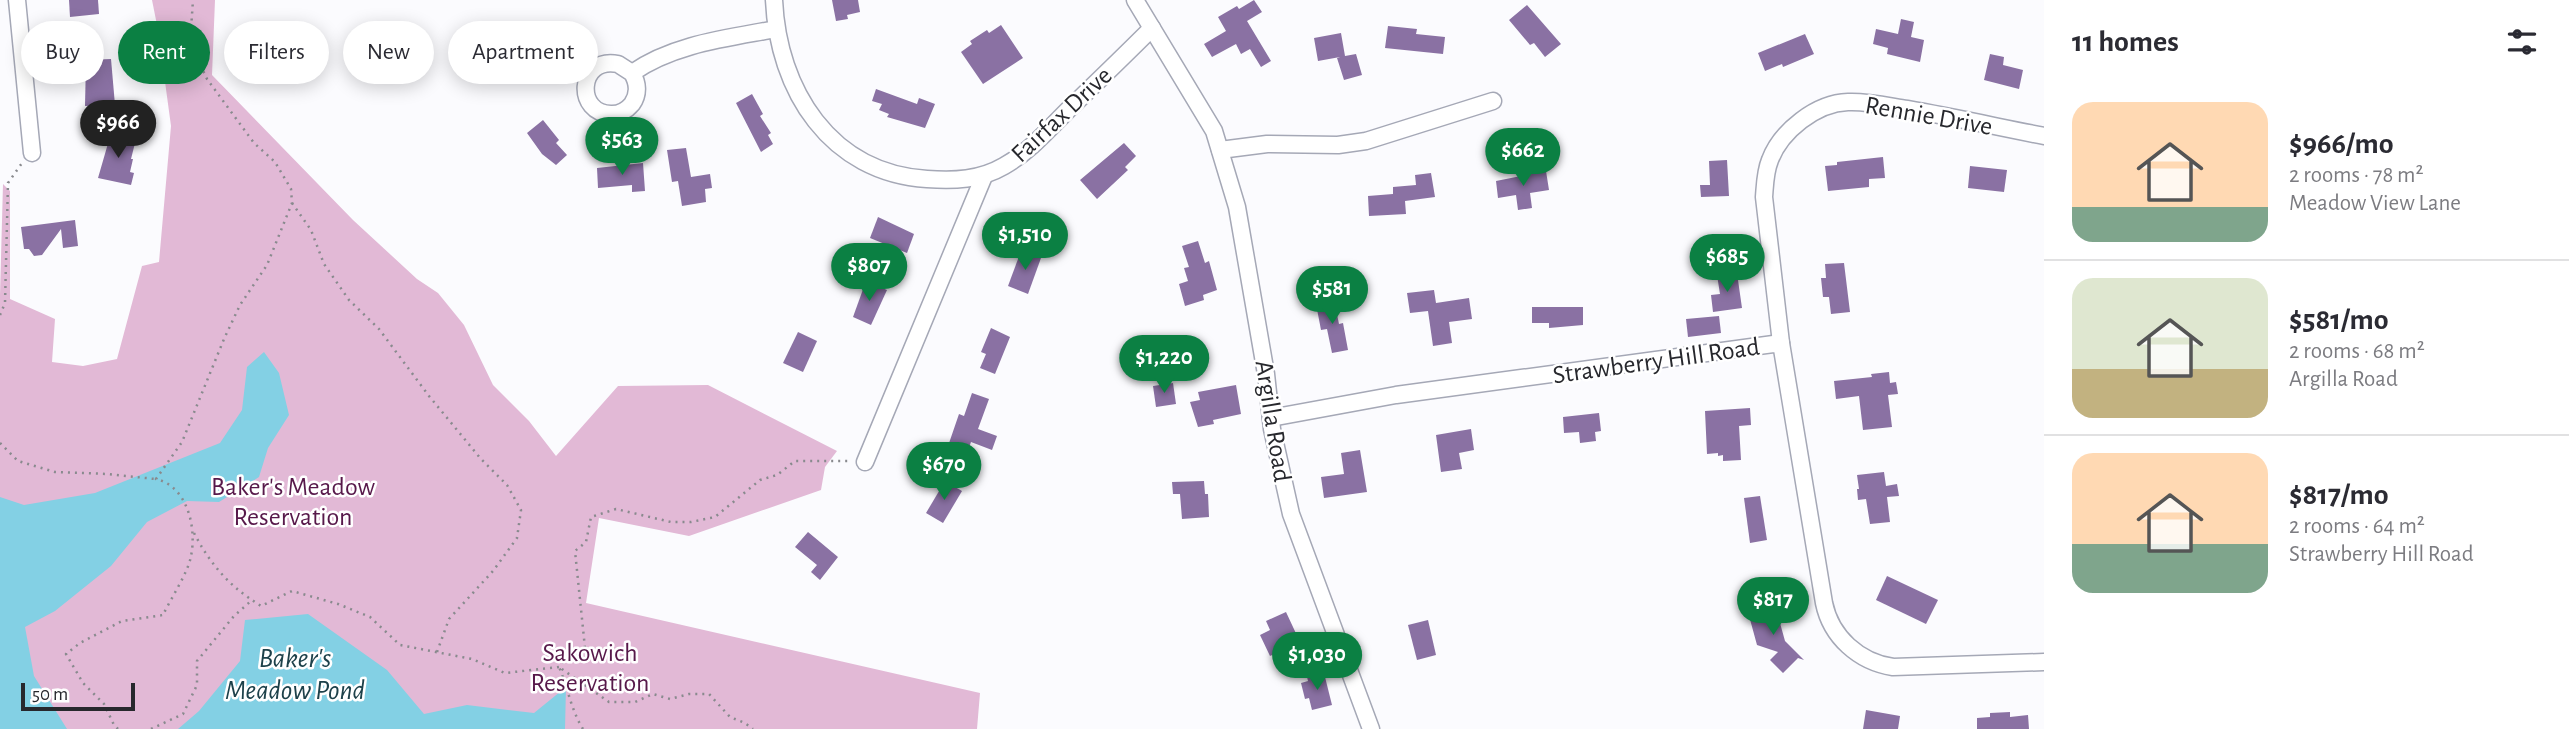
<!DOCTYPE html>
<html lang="en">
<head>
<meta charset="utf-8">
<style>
  body { margin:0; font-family:"Alegreya Sans",sans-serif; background:#f7f7f7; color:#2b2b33; height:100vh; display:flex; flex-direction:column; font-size:26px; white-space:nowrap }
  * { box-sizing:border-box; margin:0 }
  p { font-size:23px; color:#7c7c81 }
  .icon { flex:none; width:38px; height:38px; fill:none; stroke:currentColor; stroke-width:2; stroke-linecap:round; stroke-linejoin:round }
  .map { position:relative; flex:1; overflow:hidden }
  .sheet { display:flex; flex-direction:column; background:#fff; width:525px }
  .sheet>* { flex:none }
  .guide { position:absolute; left:21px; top:21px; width:665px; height:63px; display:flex; gap:14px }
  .scale { position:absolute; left:21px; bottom:18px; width:114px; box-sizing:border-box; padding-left:7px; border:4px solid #27282d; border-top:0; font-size:19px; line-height:24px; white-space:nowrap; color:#27282d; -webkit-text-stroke:5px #fff; paint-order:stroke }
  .price { position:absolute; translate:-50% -60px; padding:0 16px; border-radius:24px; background:#0b8043; color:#fff; font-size:23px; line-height:46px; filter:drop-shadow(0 2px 4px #0008) }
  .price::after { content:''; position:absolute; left:50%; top:42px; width:21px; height:16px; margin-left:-10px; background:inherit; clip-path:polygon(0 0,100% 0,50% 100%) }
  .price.on { background:#222; color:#fff }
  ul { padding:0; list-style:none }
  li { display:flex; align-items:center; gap:21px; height:175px; padding:0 28px }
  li+li { border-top:2px solid #e1e1e2 }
  li span { display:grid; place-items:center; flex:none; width:196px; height:140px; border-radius:21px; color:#555 }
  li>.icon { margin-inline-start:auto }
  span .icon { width:84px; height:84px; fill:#fffc; stroke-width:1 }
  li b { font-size:30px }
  h2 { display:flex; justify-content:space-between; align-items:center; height:84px; padding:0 28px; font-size:30px }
  .chip { padding:0 24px; border-radius:32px; background:#fff; box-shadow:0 4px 18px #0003; font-size:24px; line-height:63px }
  .chip.on { background:#0b8043; color:#fff }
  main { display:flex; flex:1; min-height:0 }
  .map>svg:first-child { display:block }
  .green { fill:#e2b9d6 }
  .water { fill:#83d0e4 }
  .building { fill:#8a71a3 }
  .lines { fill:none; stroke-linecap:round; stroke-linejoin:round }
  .minor-casing { stroke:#a5a8b6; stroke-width:19 }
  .path { stroke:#898a8e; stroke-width:2.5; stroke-dasharray:2 5; stroke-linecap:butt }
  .minor { stroke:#fff; stroke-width:16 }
  .labels { text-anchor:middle; stroke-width:5; stroke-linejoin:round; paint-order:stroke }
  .street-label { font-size:26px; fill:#27282d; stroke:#fff }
  .park-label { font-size:26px; fill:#57184a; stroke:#fff }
  .water-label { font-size:28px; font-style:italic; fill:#1d414a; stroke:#fff }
</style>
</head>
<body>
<main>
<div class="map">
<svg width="2044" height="729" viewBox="0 0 2044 729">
  <rect width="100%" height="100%" fill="#fbfbfe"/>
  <path class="green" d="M152,0H215L212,75L353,220L417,279L438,293L464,325L493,385L529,421L556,456L618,386L708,385L837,451L825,467L821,490L689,536L599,518L586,603L980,693L977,729H0V295L3,184L10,191V299L55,319L52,362L83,366L117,359L142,266L159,262L171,126L158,30Z"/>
  <g class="water">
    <path d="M264,352L279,373L289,415L268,448L259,477L219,502L187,501L147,522L111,566L55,611L25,627L34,676L67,729H0V497L24,505L95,493L220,443L242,410L247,367Z"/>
    <path d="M308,614L387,670L424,714L467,705L534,713L566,687L565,729H178L199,711L240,661L245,620Z"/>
  </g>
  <g class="building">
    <path d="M69,0H98L99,14L70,17Z"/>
    <path d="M832,0H858L860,12L847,15L848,19L836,21Z"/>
    <path d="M1254,0L1262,12L1247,21L1271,61L1261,67L1250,49L1241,54L1236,44L1212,57L1204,44L1226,31L1218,17L1237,6L1239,9Z"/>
    <path d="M1527,5L1561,44L1545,57L1534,43L1530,45L1509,20Z"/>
    <path d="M1901,19L1914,22L1911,37L1924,40L1920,62L1887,54L1888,48L1873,44L1876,29L1898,34Z"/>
    <path d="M502,25L521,32L515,50L511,49L507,61L491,56Z"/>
    <path d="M1001,25L1023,58L983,84L961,52L972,44L970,41L987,30L989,33Z"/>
    <path d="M1388,26L1417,29L1416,34L1445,37L1443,54L1385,48Z"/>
    <path d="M1341,33L1345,56L1356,54L1362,75L1344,80L1337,58L1340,57L1318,61L1314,38Z"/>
    <path d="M1805,34L1814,54L1783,67L1782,64L1765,71L1758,53Z"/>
    <path d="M1990,54L2004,57L2003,65L2023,70L2019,89L1984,80Z"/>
    <path d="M111,59L115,105L85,106L86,60Z"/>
    <path d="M876,89L917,104L919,98L935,104L925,128L887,117L889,114L879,110L882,104L872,101Z"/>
    <path d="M752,94L763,114L760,116L771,133L768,135L773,144L761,152L736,103Z"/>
    <path d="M543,120L559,140L556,143L567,155L556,165L542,154L527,133Z"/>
    <path d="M111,133L136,139L131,159H133L130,172L134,173L131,185L98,178Z"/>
    <path d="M1124,143L1136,156L1125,167L1128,170L1097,199L1080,180Z"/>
    <path d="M686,148L691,177L710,174L712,188L705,189L706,202L682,206L678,181L672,182L667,150Z"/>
    <path d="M1883,157L1885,178L1869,179V187L1828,191L1825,166L1837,165V162Z"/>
    <path d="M1727,160L1729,196L1701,197L1700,185H1710L1709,161Z"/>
    <path d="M643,163L645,191L632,192V185L598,188L597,168Z"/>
    <path d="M1970,166L2007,170L2004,192L1968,188Z"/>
    <path d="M1546,171L1549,190L1530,193L1532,208L1518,210L1516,195L1498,198L1496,181Z"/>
    <path d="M1431,173L1435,197L1405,201L1406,214L1369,216L1368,196L1393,194V187L1416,185L1415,175Z"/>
    <path d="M878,217L914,234L907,253L870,238Z"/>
    <path d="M75,220L78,246L63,248L61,229L42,255L34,256L29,249H24L21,227Z"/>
    <path d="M1198,241L1205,263L1209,261L1217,290L1203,295L1204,300L1185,306L1179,284L1188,281L1184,268L1189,267L1182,246Z"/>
    <path d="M1021,251L1041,258L1028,294L1008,286Z"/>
    <path d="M1844,263L1850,312L1831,314L1829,297H1823L1821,278H1826L1825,264Z"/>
    <path d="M1737,273L1742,308L1713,312L1711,295L1720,294L1717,275Z"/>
    <path d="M866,281L887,290L871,325L853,317Z"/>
    <path d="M1434,290L1436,303L1469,298L1472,319L1449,322L1452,343L1433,346L1428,311L1410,313L1407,293Z"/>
    <path d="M1334,300L1339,324L1343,323L1348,350L1332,353L1327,329L1321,330L1316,304Z"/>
    <path d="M1532,307H1583V325L1549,328V323H1532Z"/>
    <path d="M1719,316L1721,333L1688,337L1686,319Z"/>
    <path d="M991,328L1010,337L995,374L980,368L986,354L981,352Z"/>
    <path d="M798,332L817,341L803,372L783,363Z"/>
    <path d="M1889,372L1890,383L1896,382L1898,394L1888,395L1892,427L1863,430L1859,396L1836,399L1834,381L1872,377L1871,374Z"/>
    <path d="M1173,383L1176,404L1156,407L1153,386Z"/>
    <path d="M1236,385L1241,414L1213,420L1214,424L1198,427L1190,402L1200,400L1198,392Z"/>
    <path d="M972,393L989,399L978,429L997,436L992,450L971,442L966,456L947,449L959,414L964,416Z"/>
    <path d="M1750,408L1751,425L1739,426L1741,460L1723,461V455L1718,456V453L1707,454L1705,411Z"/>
    <path d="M1599,413L1601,431L1595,432L1596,441L1580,443L1579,432L1564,433L1563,417Z"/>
    <path d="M1471,429L1474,450L1459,453L1462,469L1441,472L1436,435Z"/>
    <path d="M1360,450L1367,492L1324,498L1321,477L1344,474L1341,453Z"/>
    <path d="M1884,472L1886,486L1897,484L1899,496L1887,497L1890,522L1870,524L1866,499L1858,500L1857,489L1865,488L1859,489L1857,475Z"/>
    <path d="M945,481L962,491L943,523L926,513Z"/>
    <path d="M1204,481L1205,494H1208L1209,517L1182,519L1180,494H1173L1172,482Z"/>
    <path d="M1760,496L1767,540L1750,543L1744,498Z"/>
    <path d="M808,532L838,557L820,580L811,572L817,565L795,547Z"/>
    <path d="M1887,576L1938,600L1926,624L1876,600Z"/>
    <path d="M1775,605L1785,641L1804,660L1798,658L1783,673L1770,660L1778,652L1757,645L1748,612Z"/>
    <path d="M1286,612L1300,642L1270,656L1260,635L1270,630L1266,621Z"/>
    <path d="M1428,620L1436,655L1417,660L1408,625Z"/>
    <path d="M1319,675L1320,678L1325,677L1332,705L1312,710L1309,698L1305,699L1301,683L1308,681L1307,677Z"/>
    <path d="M1866,710L1900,716L1898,729H1863Z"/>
    <path d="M2010,712V717L2028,715L2029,729H1977V718L1990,717V713Z"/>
  </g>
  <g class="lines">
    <defs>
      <g id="minor">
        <path d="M17,0L32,153"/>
        <path d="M774,0C778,90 830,173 927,179C954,181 980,180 1004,166C1029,152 1048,130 1068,110C1096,83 1124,56 1152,28"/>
        <path d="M1135,0L1214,131L1237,207L1266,374L1272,429L1291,514L1371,729"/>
        <path d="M632,73C638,83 639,94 632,104C627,110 620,114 612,114C575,115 577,56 618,64L632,73C673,44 728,38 776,29"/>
        <path d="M1220,150L1267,144L1338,145L1366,141L1493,101"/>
        <path d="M1781,343L1764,197C1765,185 1765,172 1770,160C1781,131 1816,103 1848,102C1867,101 1888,106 1907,109C1953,117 1998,127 2044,136"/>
        <path d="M1271,418L1396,395L1781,343L1824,603C1831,637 1859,662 1893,667L2044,662"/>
        <path d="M865,462L984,176"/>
      </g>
    </defs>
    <use href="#minor" class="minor-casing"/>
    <g class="path">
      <path d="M292,203L311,230L324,264L349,300L379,329L429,396L481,459L507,485L521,510L517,538L493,571L449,619L437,652"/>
      <path d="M0,315L5,303L8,183L22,163"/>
      <path d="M0,443L18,461L55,472L108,474L155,479"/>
      <path d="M194,533C208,560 226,583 252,600"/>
      <path d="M118,729L114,725L104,704L83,683L66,654L80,643L122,621L163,615C171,598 188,573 191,556C197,527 187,486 156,479L182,442L224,339L240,305L267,265L292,203L291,189L275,162L254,143L207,79L190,44L193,0"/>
      <path d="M151,729L183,714L197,685V661L234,616L252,600L261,606L292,591L338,604L370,617L400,645L472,659L505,673L559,667L563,662L585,648L575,551L586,542L591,517L616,509L671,522H691L715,517L760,480L777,475L795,461H852"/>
      <path d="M583,729C571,710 568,688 559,667L609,702H635L653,694L670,699L689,694H709L730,717L745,723L753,729"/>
    </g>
    <use href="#minor" class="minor"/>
  </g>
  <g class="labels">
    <g class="street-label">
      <text transform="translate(1061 114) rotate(-43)" y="9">Fairfax Drive</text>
      <text transform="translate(1929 115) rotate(10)" y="9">Rennie Drive</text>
      <text transform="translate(1656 360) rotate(-8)" y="9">Strawberry Hill Road</text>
      <text transform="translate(1274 421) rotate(81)" y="9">Argilla Road</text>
    </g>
    <g class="park-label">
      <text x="293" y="495">Baker's Meadow<tspan x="293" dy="30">Reservation</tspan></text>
      <text x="590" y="661">Sakowich<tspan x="590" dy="30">Reservation</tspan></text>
    </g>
    <g class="water-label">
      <text x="295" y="667">Baker's<tspan x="295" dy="32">Meadow Pond</tspan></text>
    </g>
  </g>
</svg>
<div class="scale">50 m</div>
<b class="price on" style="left:118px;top:160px">$966</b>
<b class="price" style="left:622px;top:177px">$563</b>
<b class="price" style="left:1523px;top:188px">$662</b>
<b class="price" style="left:1025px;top:272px">$1,510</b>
<b class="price" style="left:1727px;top:294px">$685</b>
<b class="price" style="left:869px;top:303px">$807</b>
<b class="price" style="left:1332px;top:326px">$581</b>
<b class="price" style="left:1164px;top:395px">$1,220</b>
<b class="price" style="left:944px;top:502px">$670</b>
<b class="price" style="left:1773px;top:637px">$817</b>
<b class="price" style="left:1317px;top:692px">$1,030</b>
<div class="guide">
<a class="chip">Buy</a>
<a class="chip on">Rent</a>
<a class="chip">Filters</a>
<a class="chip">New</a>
<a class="chip">Apartment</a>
</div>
</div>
<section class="sheet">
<h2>11 homes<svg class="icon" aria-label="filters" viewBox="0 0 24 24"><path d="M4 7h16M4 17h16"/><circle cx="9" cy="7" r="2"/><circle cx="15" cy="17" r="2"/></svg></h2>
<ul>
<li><span style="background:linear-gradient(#ffd9b3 75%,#7fa58c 0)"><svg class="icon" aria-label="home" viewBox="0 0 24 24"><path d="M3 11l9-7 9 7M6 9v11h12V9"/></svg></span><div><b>$966/mo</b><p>2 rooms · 78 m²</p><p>Meadow View Lane</p></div></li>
<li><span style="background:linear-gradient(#dfe7d0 65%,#c2b280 0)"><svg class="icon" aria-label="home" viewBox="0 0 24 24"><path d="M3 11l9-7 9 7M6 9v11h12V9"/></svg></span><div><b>$581/mo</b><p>2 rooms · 68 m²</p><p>Argilla Road</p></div></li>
<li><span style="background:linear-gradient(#ffd9b3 65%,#7fa58c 0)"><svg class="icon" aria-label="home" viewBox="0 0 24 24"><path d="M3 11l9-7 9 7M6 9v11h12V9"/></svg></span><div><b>$817/mo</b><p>2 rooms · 64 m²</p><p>Strawberry Hill Road</p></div></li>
</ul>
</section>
</main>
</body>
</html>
